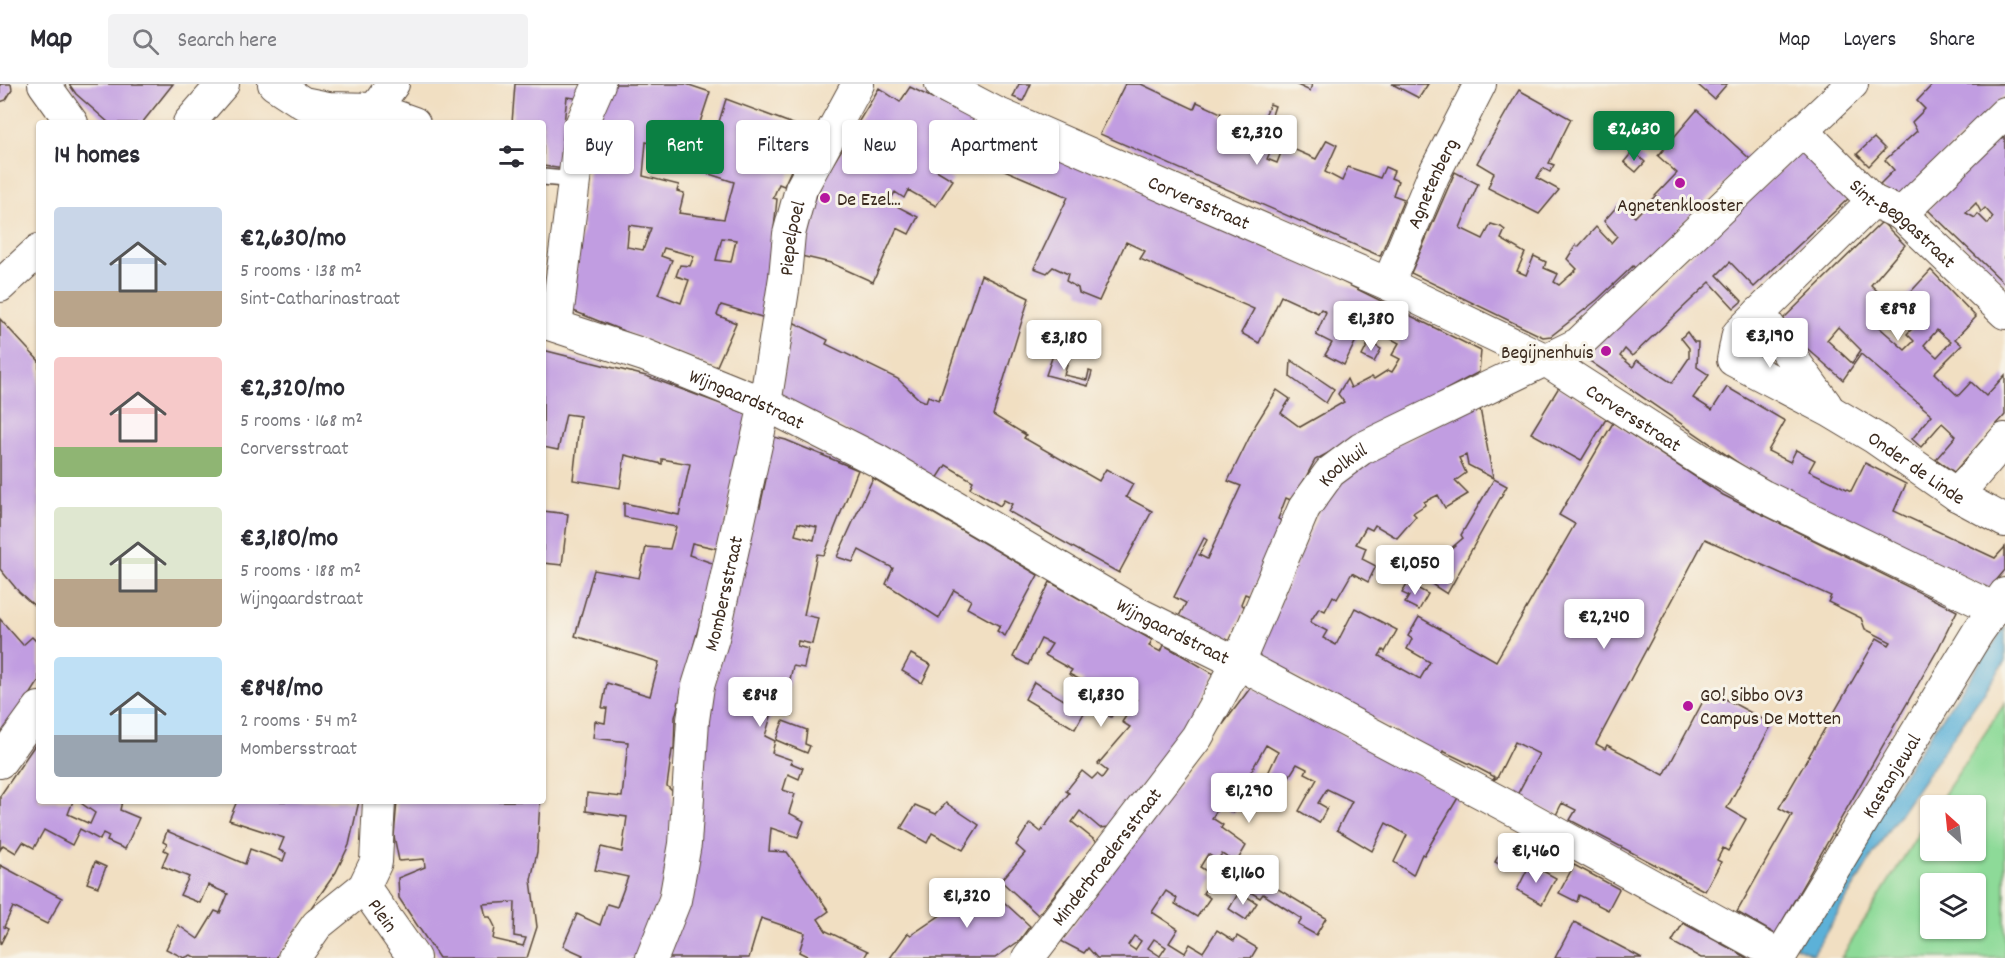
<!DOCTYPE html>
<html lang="en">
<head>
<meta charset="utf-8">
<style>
  body { margin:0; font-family:Dekko,sans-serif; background:#f2f2f3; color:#2b2b33; height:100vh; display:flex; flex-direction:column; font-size:22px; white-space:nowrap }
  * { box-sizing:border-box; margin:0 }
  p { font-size:20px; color:#7c7c81 }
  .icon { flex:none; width:33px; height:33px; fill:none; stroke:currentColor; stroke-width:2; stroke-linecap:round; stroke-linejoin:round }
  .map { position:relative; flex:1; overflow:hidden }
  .drawer { position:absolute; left:36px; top:36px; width:510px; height:684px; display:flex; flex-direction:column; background:#fff; border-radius:6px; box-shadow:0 2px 4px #0004 }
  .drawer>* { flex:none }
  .top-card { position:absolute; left:564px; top:36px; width:570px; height:54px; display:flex; gap:12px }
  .needle { width:39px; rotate:333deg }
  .buttons { position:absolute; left:1920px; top:711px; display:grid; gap:12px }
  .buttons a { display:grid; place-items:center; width:66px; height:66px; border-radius:6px; background:#fff; box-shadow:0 2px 4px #0004; font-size:30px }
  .price { position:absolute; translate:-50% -51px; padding:0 14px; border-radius:6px; background:#fff; color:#222; font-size:20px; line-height:39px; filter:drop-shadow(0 2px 3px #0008) }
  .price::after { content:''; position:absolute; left:50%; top:36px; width:18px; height:14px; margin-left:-9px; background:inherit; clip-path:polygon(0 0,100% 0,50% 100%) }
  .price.active { background:#0b8043; color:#fff }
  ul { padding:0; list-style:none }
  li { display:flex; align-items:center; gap:18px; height:150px; padding:0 18px }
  li span { display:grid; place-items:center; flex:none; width:168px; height:120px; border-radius:6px; color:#555 }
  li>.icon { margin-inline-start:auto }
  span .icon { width:72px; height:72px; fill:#fffc; stroke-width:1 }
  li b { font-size:26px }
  h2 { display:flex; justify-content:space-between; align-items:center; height:72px; padding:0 18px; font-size:26px }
  .tag { padding:0 21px; border-radius:6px; background:#fff; box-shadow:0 2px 4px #0004; font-size:21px; line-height:54px }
  .tag.active { background:#0b8043; color:#fff }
  header { display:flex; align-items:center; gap:36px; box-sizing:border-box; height:84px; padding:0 30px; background:#fff; border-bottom:2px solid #e1e1e2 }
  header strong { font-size:28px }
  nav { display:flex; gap:33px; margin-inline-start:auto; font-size:21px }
  .search { width:420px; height:54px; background:#f2f2f3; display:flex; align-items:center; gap:15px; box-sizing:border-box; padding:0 21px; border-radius:6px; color:#7c7c81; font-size:22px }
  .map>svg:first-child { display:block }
  .green { fill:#8dda98; stroke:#64825b; stroke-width:1.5; fill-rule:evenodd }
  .water { fill:#5cb1d8; stroke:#4c6e7b; stroke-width:1.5 }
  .building { fill:#c19de1; fill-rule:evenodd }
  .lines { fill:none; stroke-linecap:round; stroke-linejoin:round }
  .lane-casing { stroke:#564537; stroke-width:18 }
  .street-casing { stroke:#564537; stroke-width:34 }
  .lane { stroke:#fff; stroke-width:15 }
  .street { stroke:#fff; stroke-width:32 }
  .poi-dot { fill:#b5179e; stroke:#f7f3e8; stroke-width:2 }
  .labels { text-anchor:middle; stroke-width:6; stroke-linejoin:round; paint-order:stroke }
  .street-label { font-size:20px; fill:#3b2a1e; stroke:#f7f3e8 }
  .poi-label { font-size:20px; fill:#3b2a1e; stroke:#f7f3e8; text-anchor:start }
</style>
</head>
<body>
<header>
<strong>Map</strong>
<div class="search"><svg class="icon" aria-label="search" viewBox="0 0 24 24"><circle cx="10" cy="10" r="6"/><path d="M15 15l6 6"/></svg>Search here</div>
<nav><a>Map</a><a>Layers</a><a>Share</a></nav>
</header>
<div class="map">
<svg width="2005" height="874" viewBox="0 0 2005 874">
  <rect width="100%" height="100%" fill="#f7f3e8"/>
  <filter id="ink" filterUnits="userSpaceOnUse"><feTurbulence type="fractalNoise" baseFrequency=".0167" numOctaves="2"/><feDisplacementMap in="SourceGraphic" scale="12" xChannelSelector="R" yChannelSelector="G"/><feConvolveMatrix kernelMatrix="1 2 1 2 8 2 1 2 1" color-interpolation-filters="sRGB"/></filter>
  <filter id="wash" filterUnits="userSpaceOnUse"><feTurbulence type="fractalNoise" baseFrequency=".008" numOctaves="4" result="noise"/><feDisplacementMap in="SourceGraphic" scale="24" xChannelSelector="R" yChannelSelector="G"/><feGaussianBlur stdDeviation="1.35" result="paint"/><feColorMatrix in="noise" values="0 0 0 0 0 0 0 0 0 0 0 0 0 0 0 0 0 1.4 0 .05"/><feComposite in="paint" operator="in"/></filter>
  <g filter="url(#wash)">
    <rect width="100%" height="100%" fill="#f1dfc2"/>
    <path class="green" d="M2005,619V874H1841L1930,731V766H1976V722L1937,721ZM1930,800H1976V844H1930Z"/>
    <path class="water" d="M2005,543V578L1887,748L1813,870L1795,862L1872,735Z"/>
    <g id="blocks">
      <g class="building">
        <path d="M0,0H11L12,6L6,16L0,18Z"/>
        <path d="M69,0H173L142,39H109L76,10Z"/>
        <path d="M515,0H587L583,15L567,13L564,39L573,41L564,85L543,82V39H512Z"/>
        <path d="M608,0H686L710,8L690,69L646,58L643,92L679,101L677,107L684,109L679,129L724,135L734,98L694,85L707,51L714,54L726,15L809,46L784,102L779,100L773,114L777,115L765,234L721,221L717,231L736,239L716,284L571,226L594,47ZM629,141L651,144L643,166L627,163ZM722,154L736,156L731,178L716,176ZM664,164L694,172L690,182L680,181L676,192L689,196L681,219L658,210L672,176L661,172Z"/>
        <path d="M1019,0H1031L1023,17L1013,13Z"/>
        <path d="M1125,0H1141L1194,25L1197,18L1221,29L1220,31L1236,39L1238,47L1235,53L1241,56L1249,38L1260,43L1270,20L1275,22L1272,31L1284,36L1267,75L1277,79L1284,61L1316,75L1327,56L1337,61L1325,88L1342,97L1348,83L1380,94L1385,83L1394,87L1391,94L1398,97L1393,111L1404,115L1380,172L1100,50Z"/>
        <path d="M1295,0H1312L1310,7Z"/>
        <path d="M1392,0H1428L1419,14Z"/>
        <path d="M1697,0H1727L1714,15Z"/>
        <path d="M1933,0H2005V11L1895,117L1879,101L1894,86L1885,76L1917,47L1912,38L1925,25L1917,17Z"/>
        <path d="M910,3L965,30L978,37L977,39L1012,55L1013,52L1335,194L1481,267L1479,288L1315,376L1293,417L1286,414L1278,435L1284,438L1250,512L1245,510L1241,520L1245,523L1229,558L1179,532L1186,519L1174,513L1204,454L1207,456L1199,471L1207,475L1241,402L1228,397L1256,340L1277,306L1290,315L1281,329L1300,343L1344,318L1338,310L1347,295L1351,304L1372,293L1374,295L1388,286L1392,288L1400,275L1392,271L1399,259L1375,246L1373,250L1362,244L1344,281L1325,271L1332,259L1316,251L1326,228L1321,225L1318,229L1281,212L1259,259L1241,249L1254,225L1140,175L1145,167L1126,158L1099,217L1079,209L1078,204L1066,197L1068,190L1053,183L1047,189L1034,184L1068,113L981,76L993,51L976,43L961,70L946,63L933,84L953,96L936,122L908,106L904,114L895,108L889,118L918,133L909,150L897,144L873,198L831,179L801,172L807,133L825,93L879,4L900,18Z"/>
        <path d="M1519,6L1571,35L1549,79L1554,81L1550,88L1543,84L1537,94L1559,106L1539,130L1488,104L1494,89L1477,79Z"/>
        <path d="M1697,26L1750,75L1635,184L1633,182L1597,216L1551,252L1543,253L1411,189L1455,88L1478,100L1460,144L1483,155L1491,140L1501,143L1505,146L1501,155L1525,169L1517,187L1526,191L1534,172L1546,178L1544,184L1558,190L1554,198L1559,201L1577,185L1567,175L1576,161L1578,163L1596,143L1611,159L1617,152L1604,137L1620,119L1635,133L1677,89L1658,72Z"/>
        <path d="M2005,47V200L1928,126ZM1976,119L1981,128L1985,124L1993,133L1988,140L1978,130L1975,134L1966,129Z"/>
        <path d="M1874,54L1885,65L1869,82L1857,70Z"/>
        <path d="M1633,67L1645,78L1636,88L1624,78Z"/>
        <path d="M1798,70H1805L1849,114L1754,203L1730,178L1717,191L1742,217L1734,224L1710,198L1632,272L1625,265L1620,272L1633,283L1637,276L1672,299L1689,274V264L1681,254L1687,248L1694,258H1698L1697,283L1709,291L1693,314L1712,326L1727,303L1785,337L1768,367L1790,378L1796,366L1815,376L1809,387L1851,407L1865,379L1906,400L1894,427L1995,474L2005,463V486L1989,505L1756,391L1587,275V269Z"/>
        <path d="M1882,138L1905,161L1871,201L1896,225L1886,240L1878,231L1872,237L1905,266L1914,257L1907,250L1923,233L1904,215L1931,186L1976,233L1955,255L1962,261L1934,289L1958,312L1971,298L1986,312L2005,291V331L1954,388L1936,375L1956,352L1942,339L1921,363L1912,355L1932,331L1861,270L1843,296L1784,244V234ZM1838,243L1861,266L1852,279L1827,256ZM1937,246L1951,258L1937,273L1924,261Z"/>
        <path d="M981,191L1029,214L993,331L1026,351L1024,354L1099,397L1106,385L1133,400L1126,413L1152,427L1119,489L1008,427L1012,420L1004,416L1000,422L970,404L973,397L946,381L937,395L784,314L781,308L791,237L828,256L826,260L898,295L919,315L926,318L928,312L939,316Z"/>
        <path d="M0,235L39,277V526L19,508L0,485Z"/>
        <path d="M1369,258L1381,265L1374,278L1362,272Z"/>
        <path d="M543,266L646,292L745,329L748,336L719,465L692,459L689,471L715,480L675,633L674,666H672L667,702L672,707L670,776L651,846L638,874H581L583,871L563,862L577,830L600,841L607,820L617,823L628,793L595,786L601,763L622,768L627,733L586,727L587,709L622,713L628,658L593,654L595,637L605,639L607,624H602L607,599L650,612L659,578L575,552L594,486L639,494L646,463L670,465L676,443L624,433V419L679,431L690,380L662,375V380L625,371L620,404L573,396L580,332L566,330L558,366L543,363Z"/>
        <path d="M1053,271L1069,275L1064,291L1087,296L1089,287L1092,288L1088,302L1046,291Z"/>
        <path d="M1291,276L1334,305L1326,319L1290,293Z"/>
        <path d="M1559,303L1723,411L1957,527L1937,567L1775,850L1737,828L1792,731L1779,724L1877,554L1889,561L1891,558L1865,545L1861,534L1828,518L1831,512L1705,455L1596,660L1605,665L1607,661L1664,691L1709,606L1772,640L1727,724L1746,735L1728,767L1723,764L1717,776L1721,778L1705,807L1570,736L1576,726L1562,719L1556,731L1517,711L1539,670L1515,658L1497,694L1493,696L1495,693L1470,680L1443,667L1441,671L1257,572L1326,411L1362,379L1479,319L1493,394L1468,381L1466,371L1459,374L1466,389L1455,397L1468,410L1445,424L1438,411L1424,418L1425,421L1413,429L1416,432L1397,454L1375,441L1372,446L1366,443L1356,460L1366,464L1362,475L1376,482L1368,498L1352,489L1337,515L1333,512L1325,527L1319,524L1310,538L1327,547L1323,554L1336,561L1355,524L1397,546L1385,568L1383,566L1379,572L1420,595L1430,578L1407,565L1412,555L1408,552L1419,533L1496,577L1575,440L1559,431L1613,339L1606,335L1581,377L1531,349Z"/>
        <path d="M770,352L786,356L858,386L824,471L817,470L804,531L818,534L812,560L798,557L797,562L808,565L804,584L793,582L786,613L778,609L765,652L775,657L772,669L792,676L791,679L803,684L799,695L788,690L783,706L795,710L789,729L804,737L798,753L771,744L769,767L787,768L829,827L818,835L826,847L868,867L864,874H811L799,868L805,849L761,834L749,874H667L707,634L755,422L760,423L766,395L761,394ZM798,439L817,443L814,456L795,451Z"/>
        <path d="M873,394L1038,491L1005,552L997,547L1000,542L967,524L971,516L954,506L939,534L886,500L893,484L859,466L853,478L837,473Z"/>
        <path d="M1494,395L1507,402L1447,510L1433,501L1442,482L1439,480L1448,464L1449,466L1463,454L1461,451Z"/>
        <path d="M543,427L568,430L562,481L543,479Z"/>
        <path d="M1050,498L1152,556L1149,562L1161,568L1164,561L1214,590L1186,649L1109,743L1100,744L1080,727L1072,738L1097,758L1038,831L1001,797L1025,769L1016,761L1030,739L1041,748L1069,709L1066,707L1082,687L1092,695L1097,690L1102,694L1107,687L1098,680L1130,643L1122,638L1137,616L1111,604L1102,618L1115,627L1111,633L1089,620L1075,645L1025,615L1034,598L1079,625L1083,619L1074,613L1083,597L1069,590L1072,586L1045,571L1052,560L1041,555L1028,581L1013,573Z"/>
        <path d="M1408,499L1428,510L1419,526L1405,519L1409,512L1402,509Z"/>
        <path d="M0,535L23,561L32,553L39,560V597L0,658Z"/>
        <path d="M911,570L931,581L922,599L902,587Z"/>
        <path d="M1251,603L1459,712L1424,771L1422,770L1413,791L1394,778L1407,751L1386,739L1372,767L1337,746L1352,717L1327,705L1318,719L1327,724L1319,739L1299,727L1317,695L1305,689L1307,685L1297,680L1287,696L1277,690L1259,721L1244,712L1233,729L1220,721L1212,734L1223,741L1221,744L1246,762L1236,779L1222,770L1217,776L1208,770L1200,783L1214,792L1203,809L1210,814L1197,833L1175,820L1177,814L1166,807L1152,828L1178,845L1169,859L1185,869L1190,860L1203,868L1217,846L1234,857L1237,852L1257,864L1251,874H1097L1088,864L1084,869L1061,857ZM1266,661L1278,668L1263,700L1249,691ZM1134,852L1141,857L1135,866L1128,861ZM1154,855L1166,863L1160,872L1148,864Z"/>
        <path d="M783,637L807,646L805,660L810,662L807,669L776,656Z"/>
        <path d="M39,655V717H73L68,730L90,740L95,729L78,717H122L120,726L139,734L125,765L107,757L109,752L103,749L100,756L80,745L72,761L44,746L34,764L23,758L16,769L3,761L0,766V712Z"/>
        <path d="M237,717H359L349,761L336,788L276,874H196L191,871L184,874L166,865L178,841L198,855L215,827L220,829L228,810L208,801L200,819L180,811L189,793L162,782L168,768L164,766L167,760L163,758L167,747L245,780L250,765L283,777L286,769L279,766L284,754L229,736Z"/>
        <path d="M397,717H540L537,768L531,796L537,843L527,874H439L399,814L398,794L425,783L424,775L399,777L394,752ZM515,818L514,852L526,854L523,862L493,855L495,843L490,833H486L483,820Z"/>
        <path d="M946,719L979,741L963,766L932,749L927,759L901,744L915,721L936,730Z"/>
        <path d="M1502,765L1515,771L1508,785L1495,778Z"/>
        <path d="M95,778L106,783L98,803L87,799Z"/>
        <path d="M1530,780L1556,794L1542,820L1517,806Z"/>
        <path d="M0,781L62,814L47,840L13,823L4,843L8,845L0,861Z"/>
        <path d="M1574,781L1619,805L1608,826L1579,811L1577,818L1559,809Z"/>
        <path d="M1255,791L1326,834L1316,851L1298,841L1302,835L1263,810L1260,814L1245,805Z"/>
        <path d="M981,797L1030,842L1019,857L995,874H890L908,849L911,851L945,828L942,824Z"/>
        <path d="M1239,808L1257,819L1246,836L1229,825Z"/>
        <path d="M1574,838L1642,874H1555Z"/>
        <path d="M1683,839L1748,874H1701L1672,858Z"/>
      </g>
    </g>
  </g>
  <g filter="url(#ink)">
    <use href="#blocks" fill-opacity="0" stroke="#564537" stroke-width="1.5"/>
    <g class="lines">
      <defs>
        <path id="lane" d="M543,93L575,96"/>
        <g id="street">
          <path d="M44,0L72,39"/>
          <path d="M274,0L303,19L328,24L375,25L414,39"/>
          <path id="s1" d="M941,0L994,28L1388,200L1544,275L1704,378L1763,412L1993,524"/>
          <path d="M359,35L375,25L393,0"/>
          <path d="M189,39L223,0"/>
          <path id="s2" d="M1802,46L1873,117L1901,130L2005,229"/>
          <path id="s3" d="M1873,117L1738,250L1733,276L1830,327L1875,354L1957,411L2005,437"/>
          <path d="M1901,130L2005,29"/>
          <path id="s4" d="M1388,200L1433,92L1480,0"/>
          <path d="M0,202L39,166"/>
          <path d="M1759,229L1826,321"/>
          <path id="s5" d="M543,238L644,271L765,320L876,376L1137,529L1238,579L1520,729L1780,872"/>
          <path d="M556,242L581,41L599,0"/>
          <path d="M1957,411L2005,355"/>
          <path d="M0,678L39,624"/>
          <path id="s6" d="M364,803L414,874"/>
          <path d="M294,874L317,841L364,803L376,778L379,717"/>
          <path id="s7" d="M652,874L675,816L685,760L693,636L698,602L713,554L765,320L785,193L789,150L801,105L858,0"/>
          <path id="s8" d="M1028,874L1197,653L1238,579L1304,424L1330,388L1361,365L1578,260L1852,0"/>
          <path id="s9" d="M1779,874L1978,548L2005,510"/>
        </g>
      </defs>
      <use href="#lane" class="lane-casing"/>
      <use href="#street" class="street-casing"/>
      <use href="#lane" class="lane"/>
      <use href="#street" class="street"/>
    </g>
  </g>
  <g class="poi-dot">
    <circle cx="1680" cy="99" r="6"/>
    <circle cx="825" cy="114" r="6"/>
    <circle cx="1606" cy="267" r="6"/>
    <circle cx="1688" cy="622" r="6"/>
  </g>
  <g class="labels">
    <g class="street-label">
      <text dy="7" stroke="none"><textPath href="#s4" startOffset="110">Agnetenberg</textPath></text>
      <text dy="7" stroke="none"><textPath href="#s1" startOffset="284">Corversstraat</textPath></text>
      <text dy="7" stroke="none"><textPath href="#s2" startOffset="138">Sint-Beggastraat</textPath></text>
      <text dy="7" stroke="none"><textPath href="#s7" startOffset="736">Piepelpoel</textPath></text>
      <text dy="7" stroke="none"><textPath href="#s5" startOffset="218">Wijngaardstraat</textPath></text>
      <text dy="7" stroke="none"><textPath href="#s1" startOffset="770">Corversstraat</textPath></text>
      <text dy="7" stroke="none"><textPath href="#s8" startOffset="590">Koolkuil</textPath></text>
      <text dy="7" stroke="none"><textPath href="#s3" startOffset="429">Onder de Linde</textPath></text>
      <text dy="7" stroke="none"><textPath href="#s7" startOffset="374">Mombersstraat</textPath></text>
      <text dy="7" stroke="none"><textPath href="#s5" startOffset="704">Wijngaardstraat</textPath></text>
      <text dy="7" stroke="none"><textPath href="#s9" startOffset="214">Kastanjewal</textPath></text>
      <text dy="7" stroke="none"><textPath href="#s8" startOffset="128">Minderbroedersstraat</textPath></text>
      <text dy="7" stroke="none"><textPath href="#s6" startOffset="34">Plein</textPath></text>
    </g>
    <g class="poi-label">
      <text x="837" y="121">De Ezel...</text>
      <text x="1680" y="127" text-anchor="middle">Agnetenklooster</text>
      <text x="1594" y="274" text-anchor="end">Begijnenhuis</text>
      <text x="1700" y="617">GO! Sibbo OV3<tspan x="1700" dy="23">Campus De Motten</tspan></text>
    </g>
  </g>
</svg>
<div class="buttons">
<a><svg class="needle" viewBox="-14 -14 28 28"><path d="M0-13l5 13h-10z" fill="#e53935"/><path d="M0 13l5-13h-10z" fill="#7c7c81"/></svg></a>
<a><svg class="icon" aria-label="layers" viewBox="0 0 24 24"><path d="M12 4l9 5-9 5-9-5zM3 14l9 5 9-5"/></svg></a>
</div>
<b class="price active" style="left:1634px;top:78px">€2,630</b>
<b class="price" style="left:1257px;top:82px">€2,320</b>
<b class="price" style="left:1898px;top:258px">€898</b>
<b class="price" style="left:1371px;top:268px">€1,380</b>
<b class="price" style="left:1770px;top:285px">€3,190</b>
<b class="price" style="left:1064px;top:287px">€3,180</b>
<b class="price" style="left:1415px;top:512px">€1,050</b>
<b class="price" style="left:1604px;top:566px">€2,240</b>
<b class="price" style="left:760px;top:644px">€848</b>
<b class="price" style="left:1101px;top:644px">€1,830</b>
<b class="price" style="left:1249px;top:740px">€1,290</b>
<b class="price" style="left:1536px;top:800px">€1,460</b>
<b class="price" style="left:1243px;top:822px">€1,160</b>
<b class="price" style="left:967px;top:845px">€1,320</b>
<div class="top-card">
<a class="tag">Buy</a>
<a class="tag active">Rent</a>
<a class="tag">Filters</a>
<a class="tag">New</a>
<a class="tag">Apartment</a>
</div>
<section class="drawer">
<h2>14 homes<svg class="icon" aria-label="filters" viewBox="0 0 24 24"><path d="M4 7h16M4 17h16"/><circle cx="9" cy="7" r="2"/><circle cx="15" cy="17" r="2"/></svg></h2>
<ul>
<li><span style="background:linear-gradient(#c9d6e8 70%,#b9a48a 0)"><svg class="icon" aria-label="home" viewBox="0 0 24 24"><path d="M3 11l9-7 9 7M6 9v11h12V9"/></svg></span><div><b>€2,630/mo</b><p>5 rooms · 138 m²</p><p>Sint-Catharinastraat</p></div></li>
<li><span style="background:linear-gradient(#f6c9c9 75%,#8fb573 0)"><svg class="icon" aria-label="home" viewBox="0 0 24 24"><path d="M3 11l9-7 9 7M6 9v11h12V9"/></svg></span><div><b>€2,320/mo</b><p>5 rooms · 168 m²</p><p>Corversstraat</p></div></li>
<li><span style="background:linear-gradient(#dfe7d0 60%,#b9a48a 0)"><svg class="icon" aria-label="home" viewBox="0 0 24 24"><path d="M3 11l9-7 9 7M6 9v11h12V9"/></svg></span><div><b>€3,180/mo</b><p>5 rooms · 188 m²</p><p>Wijngaardstraat</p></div></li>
<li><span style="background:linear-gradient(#bfe0f5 65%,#9aa5b1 0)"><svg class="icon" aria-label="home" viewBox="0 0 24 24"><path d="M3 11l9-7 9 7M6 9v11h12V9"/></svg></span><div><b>€848/mo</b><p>2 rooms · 54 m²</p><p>Mombersstraat</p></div></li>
</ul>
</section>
</div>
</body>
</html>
